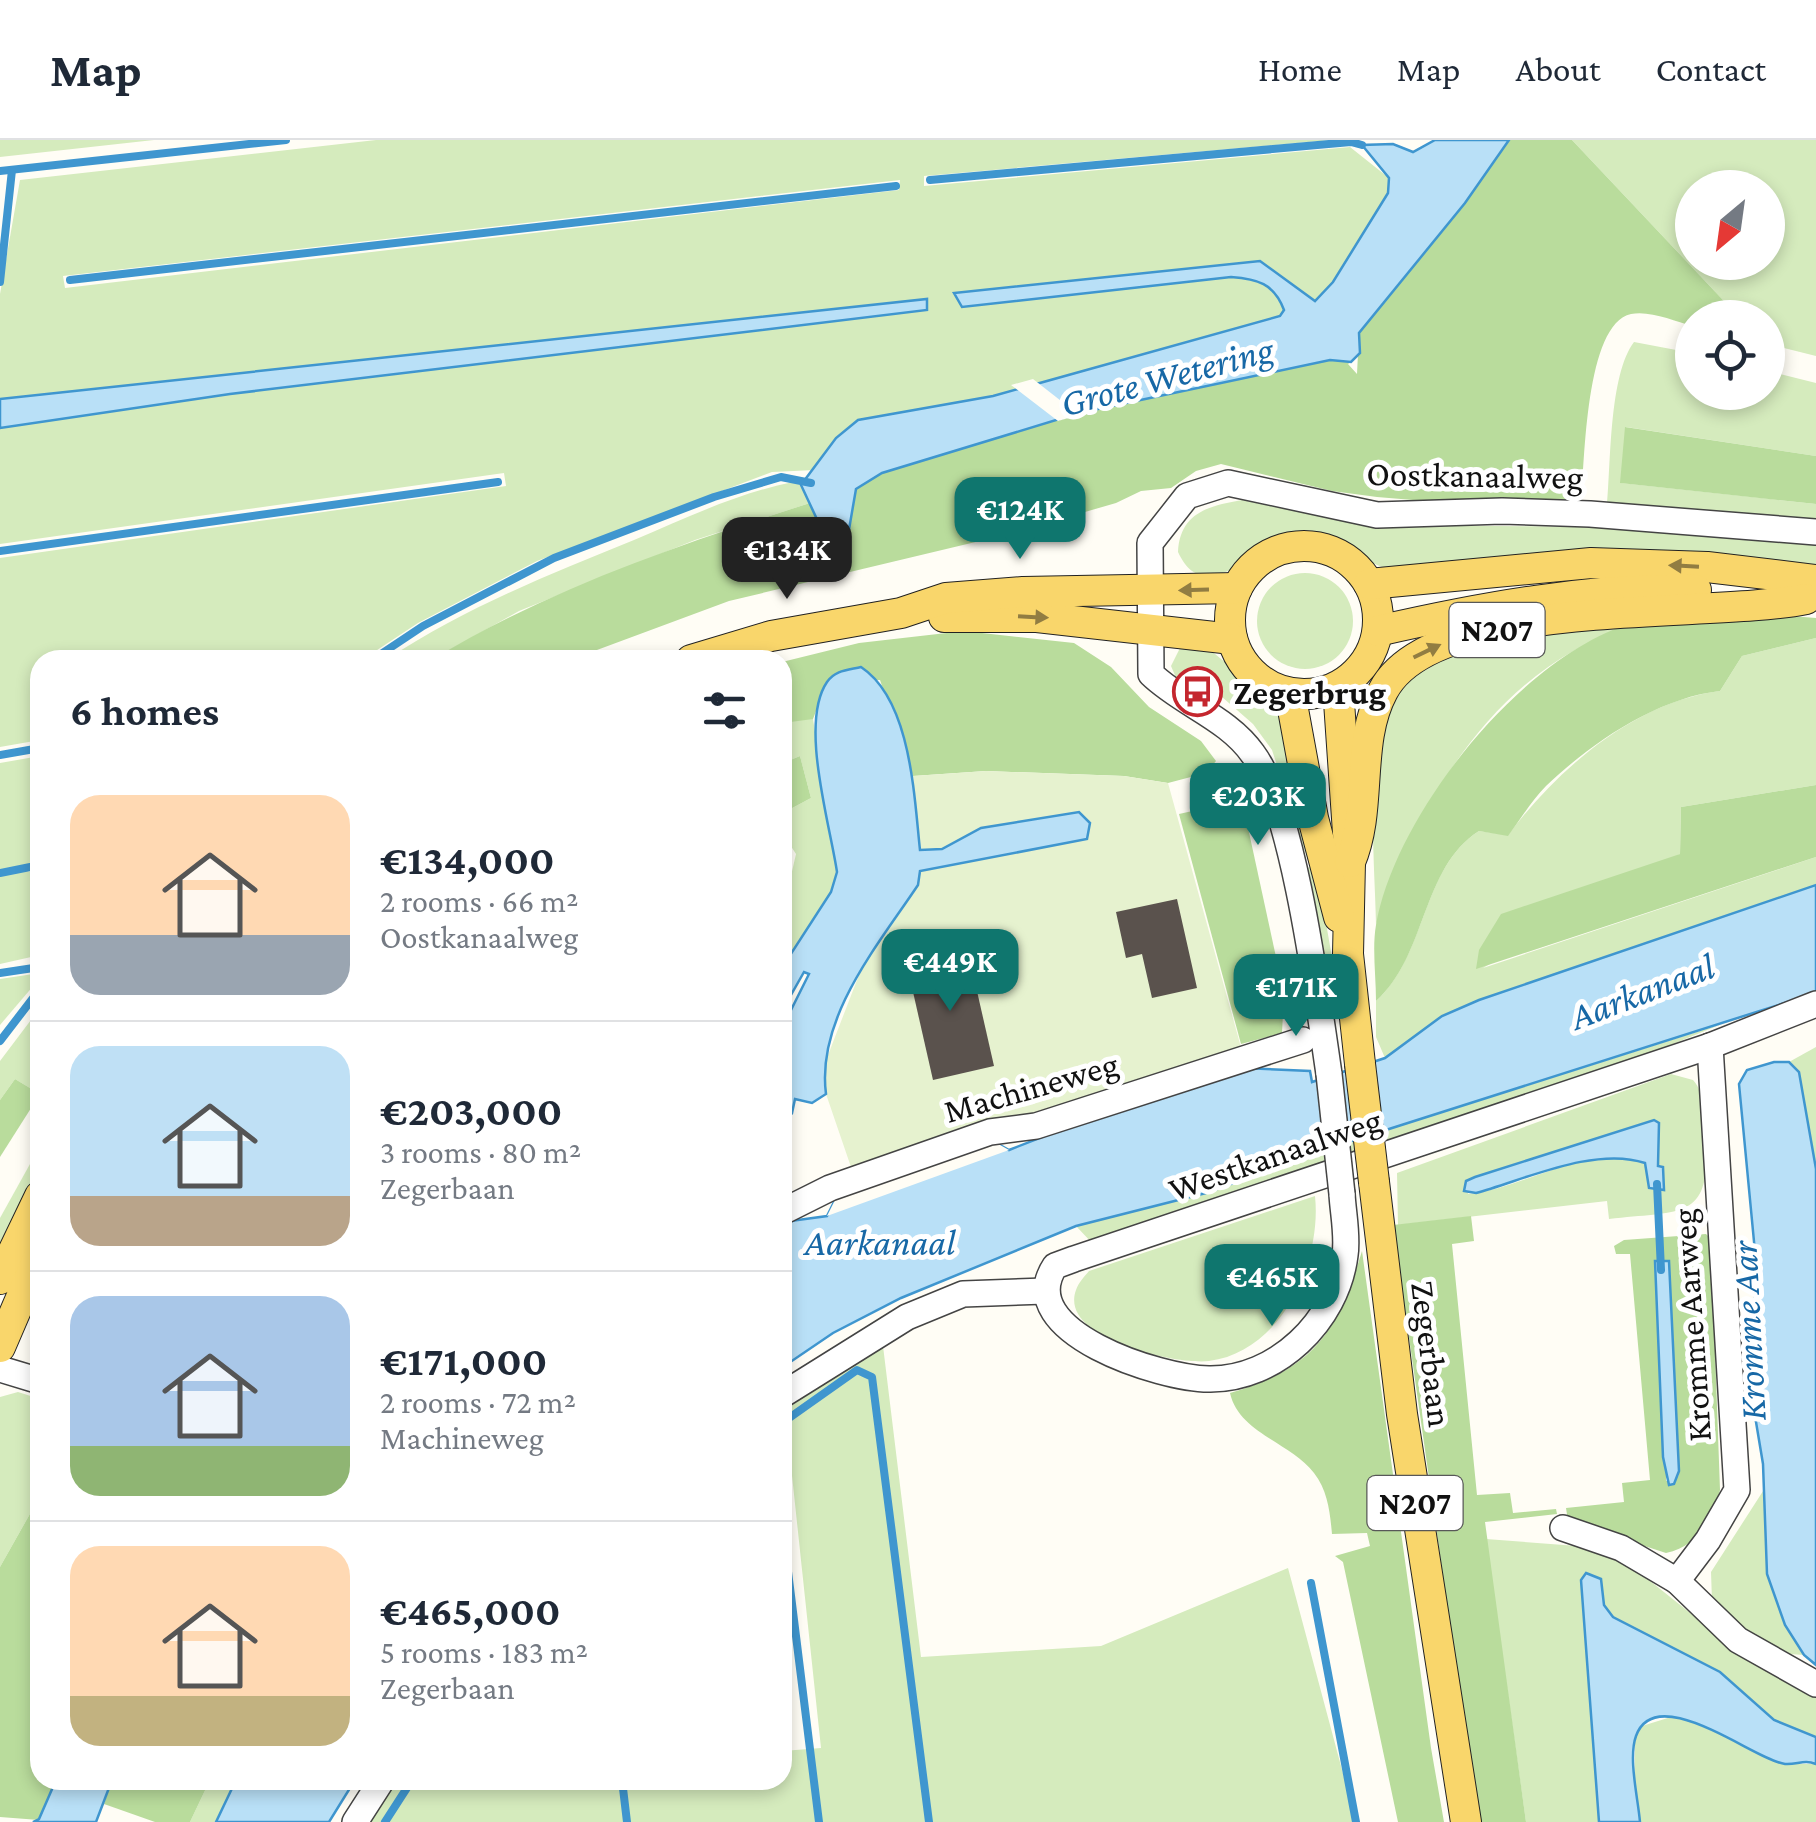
<!DOCTYPE html>
<html lang="en">
<head>
<meta charset="utf-8">
<style>
  body { margin:0; font-family:"Crimson Pro",serif; background:#f6f6f7; color:#1f2937; height:100vh; display:flex; flex-direction:column; font-size:38px; white-space:nowrap }
  * { box-sizing:border-box; margin:0 }
  p { font-size:32px; color:#747a83 }
  .icon { flex:none; width:55px; height:55px; fill:none; stroke:currentColor; stroke-width:2; stroke-linecap:round; stroke-linejoin:round }
  .map { position:relative; flex:1; overflow:hidden }
  .panel { position:absolute; left:30px; top:510px; width:762px; height:1140px; display:flex; flex-direction:column; background:#fff; border-radius:30px; box-shadow:0 5px 15px #0003 }
  .panel>* { flex:none }
  .needle { width:65px; rotate:209deg }
  .buttons { position:absolute; left:1675px; top:30px; display:grid; gap:20px }
  .buttons a { display:grid; place-items:center; width:110px; height:110px; border-radius:50%; background:#fff; box-shadow:0 5px 15px #0003; font-size:50px }
  .price { position:absolute; translate:-50% -85px; padding:0 22px; border-radius:20px; background:#0f766e; color:#fff; font-size:32px; line-height:65px; filter:drop-shadow(0 2px 5px #0008) }
  .price::after { content:''; position:absolute; left:50%; top:60px; width:30px; height:22px; margin-left:-15px; background:inherit; clip-path:polygon(0 0,100% 0,50% 100%) }
  .price.on { background:#222; color:#fff }
  ul { padding:0; list-style:none }
  li { display:flex; align-items:center; gap:30px; height:250px; padding:0 40px }
  li+li { border-top:2px solid #e0e1e3 }
  li span { display:grid; place-items:center; flex:none; width:280px; height:200px; border-radius:30px; color:#555 }
  li>.icon { margin-inline-start:auto }
  span .icon { width:120px; height:120px; fill:#fffc; stroke-width:1 }
  li b { font-size:42px }
  h2 { display:flex; justify-content:space-between; align-items:center; height:120px; padding:0 40px; font-size:42px }
  header { display:flex; align-items:center; gap:60px; box-sizing:border-box; height:140px; padding:0 50px; background:#fff; border-bottom:2px solid #e0e1e3 }
  header strong { font-size:48px }
  nav { display:flex; gap:55px; margin-inline-start:auto; font-size:35px }
  .map>svg:first-child { display:block }
  .green { fill:#d5ebbd; fill-rule:evenodd }
  .forest { fill:#b9dc9c; fill-rule:evenodd }
  .pitch { fill:#e6f2cf }
  .water { fill:#b9e0f7; stroke:#3f96cf; stroke-width:2.5 }
  .pier { fill:#fffdf5 }
  .lines { fill:none; stroke-linecap:round; stroke-linejoin:round }
  .stream { stroke:#3f96cf; stroke-width:8 }
  .building { fill:#5a524d }
  .minor-casing { stroke:#444; stroke-width:28 }
  .major-casing { stroke:#222; stroke-width:32 }
  .minor { stroke:#fff; stroke-width:25 }
  .major { stroke:#f9d66b; stroke-width:30 }
  .minor-bridge-casing { stroke:#444; stroke-width:28; stroke-linecap:butt }
  .major-bridge-casing { stroke:#222; stroke-width:32; stroke-linecap:butt }
  .minor-bridge { stroke:#fff; stroke-width:25 }
  .major-bridge { stroke:#f9d66b; stroke-width:30 }
  .oneway { fill:#917d42 }
  .labels { text-anchor:middle; stroke-width:10; stroke-linejoin:round; paint-order:stroke }
  .shield { fill:#fff; stroke:#585858; stroke-width:2.5 }
  .shield-label { font-size:32px; font-weight:bold; fill:#111 }
  .street-label { font-size:35px; fill:#111; stroke:#fff }
  .poi-label { font-size:35px; font-weight:bold; fill:#111; stroke:#fff; text-anchor:start }
  .water-label { font-size:38px; font-style:italic; fill:#1768a6; stroke:#fff }
</style>
</head>
<body>
<header>
<strong>Map</strong>
<nav><a>Home</a><a>Map</a><a>About</a><a>Contact</a></nav>
</header>
<div class="map">
<svg width="1816" height="1682" viewBox="0 0 1816 1682">
  <rect width="100%" height="100%" fill="#fffdf5"/>
  <g class="green">
    <path d="M0,0H154L0,17Z"/>
    <path d="M376,0H1331L924,36V46L1350,7L1389,38L1388,54L1333,142L1315,162L1260,121L954,154L962,167L1231,137C1257,139 1274,143 1284,170L1281,176L992,256L858,280L836,298L815,330L772,332L537,421L418,483L362,520H40V600L0,607V418L506,346L504,333L0,404V288L230,254L927,170L926,159L0,259V154L20,40ZM900,40L899,50L65,148L63,136Z"/>
    <path d="M1572,0H1816V216L1768,204V178L1739,177ZM1692,48H1768V122H1692Z"/>
    <path d="M1634,202L1692,213V252H1768V231L1816,243V316L1626,287L1621,343L1816,364V390L1607,365C1611,323 1609,235 1634,202Z"/>
    <path d="M793,342L801,345L810,363L695,400L519,471L432,520H386C464,468 548,435 634,400C686,378 738,353 793,342Z"/>
    <path d="M1242,360L1362,385L1639,387L1816,401V431L1388,429C1358,420 1336,396 1302,397C1259,399 1206,473 1178,412C1180,373 1208,366 1242,360Z"/>
    <circle cx="1305" cy="481" r="48"/>
    <path d="M1645,478C1622,489 1597,498 1575,510C1473,567 1413,679 1376,785C1375,724 1364,617 1391,563C1427,490 1575,488 1645,478Z"/>
    <path d="M1816,498V645L1681,667L1680,714L1483,828L1816,717V745L1479,860L1385,918L1376,897V861C1427,815 1421,728 1479,691L1508,695C1558,629 1634,562 1720,551L1742,516Z"/>
    <path d="M1180,508L1209,509L1278,566L1316,726L1340,863L1334,865L1305,729L1310,727L1272,610L1253,584L1206,543L1201,550L1194,547L1191,551L1177,540L1171,526Z"/>
    <path d="M805,578L813,579L837,732L831,752L783,826V748L790,740L796,714L783,694V673L811,658L800,616L783,623V583Z"/>
    <path d="M40,616V727L26,732L40,730V815L0,824V623Z"/>
    <path d="M40,833V838L0,885V839Z"/>
    <path d="M40,868V954L15,939L0,960V921Z"/>
    <path d="M1722,884L1562,949L1093,1104L1076,1086L1206,1053L1345,1003Z"/>
    <path d="M1816,907V1322L1789,922Z"/>
    <path d="M1671,934L1693,940C1706,955 1705,975 1706,993C1712,1082 1684,1070 1609,1079L1607,1061L1398,1085L1397,1033ZM1646,982L1659,984L1657,1023L1663,1028V1050L1649,1048L1645,1024C1585,1002 1525,1049 1468,1054L1475,1037Z"/>
    <path d="M40,1006V1042L0,1124V1078Z"/>
    <path d="M1315,1056C1322,1121 1282,1212 1209,1221C1176,1225 1058,1199 1076,1150C1078,1143 1085,1136 1089,1131Z"/>
    <path d="M883,1206L921,1517L1101,1506L1288,1428L1356,1682H365L393,1640H782L783,1611L821,1608L788,1298L783,1300V1271Z"/>
    <path d="M18,1252L40,1259V1356L0,1427V1257Z"/>
    <path d="M1765,1348C1770,1422 1761,1448 1804,1515L1775,1513L1712,1461L1711,1432Z"/>
    <path d="M1486,1399L1577,1406L1625,1421L1743,1515L1816,1557V1597L1774,1580L1720,1532L1613,1477L1604,1465L1601,1439L1594,1608L1599,1682H1526Z"/>
    <path d="M1671,1577L1691,1580L1785,1624H1816V1682H1634L1635,1598L1642,1586Z"/>
    <path d="M210,1640H236L216,1682H190Z"/>
  </g>
  <g class="forest">
    <path d="M1509,0H1572L1739,177L1692,178V186C1675,181 1649,170 1631,174C1585,184 1585,322 1581,362L1449,363L1377,357L1332,351L1221,324L1196,331L1171,348L1141,351L1116,363L1009,394L729,461L570,520H432C548,449 681,404 810,363L829,405L847,401L856,348L882,333L1078,273L1330,220L1351,222L1348,224L1357,234L1359,193L1465,63Z"/>
    <path d="M1625,287L1816,316V364L1620,343Z"/>
    <path d="M1738,472L1816,478V498L1742,516L1720,551C1657,558 1591,603 1546,646C1532,660 1520,680 1508,696L1479,691C1421,728 1427,816 1376,861C1376,836 1372,808 1376,785C1395,674 1523,514 1633,483C1665,474 1705,476 1738,472Z"/>
    <path d="M964,491L1074,503L1111,527L1149,567L1201,601L1216,621L1206,633L1168,643L1124,636L986,631L913,636L880,540L827,542L813,579L783,583L782,522L859,503Z"/>
    <path d="M800,616L811,658L783,673V623Z"/>
    <path d="M1816,645V717L1476,829L1479,810L1501,774L1680,714L1681,667Z"/>
    <path d="M1242,660L1284,854L1282,893L1241,904L1179,674Z"/>
    <path d="M15,939L40,954L0,1017V960Z"/>
    <path d="M1471,1076L1474,1101L1452,1104L1477,1355L1510,1353L1513,1373L1556,1369L1557,1374L1485,1382L1526,1682H1478L1393,1085Z"/>
    <path d="M1706,1094L1711,1099L1720,1350C1714,1380 1698,1406 1666,1413L1568,1381L1566,1368L1624,1362L1622,1343L1650,1340L1630,1114H1616L1614,1106L1624,1100ZM1666,1120L1679,1331L1678,1337L1666,1341Z"/>
    <path d="M1362,1111L1431,1608L1444,1682H1398L1343,1422L1335,1416L1370,1406L1367,1393L1332,1394C1330,1373 1328,1351 1314,1333C1290,1302 1239,1293 1230,1253C1314,1229 1338,1191 1362,1111Z"/>
    <path d="M40,1356V1640H56L39,1680L0,1677V1427Z"/>
    <path d="M112,1640H210L190,1682H155L104,1664Z"/>
  </g>
  <path class="pitch" d="M986,631L1124,636L1168,643L1242,911L852,1030L826,954L823,928L864,822L887,792L920,710L913,636Z"/>
  <g class="water">
    <path d="M1435,0H1509L1465,63L1359,193L1360,213L1351,222L1330,220L1079,273L882,333L856,349L847,401L829,405L801,345L836,298L858,280L993,256L1280,176L1284,170C1274,143 1257,139 1231,137L962,167L954,153L1260,121L1315,161L1333,142L1388,53L1389,38L1362,5L1393,4L1413,12Z"/>
    <path d="M927,159V170L230,254L0,288V259Z"/>
    <path d="M861,527C911,560 914,655 920,710L942,709L981,688L1079,672L1090,683L1087,699L920,731L918,745C878,805 816,878 826,954L812,963L795,959L792,973L783,970V886L809,834L804,832L783,869V826L831,752L837,732C830,684 799,583 827,542C835,530 848,530 861,527Z"/>
    <path d="M1816,745V853L1345,1003L1206,1053L1076,1086L901,1158L833,1193L783,1227V1082L827,1076L838,1054L991,1000L1009,1010L1170,947L1243,928L1310,931L1312,942L1385,918L1442,876L1479,860Z"/>
    <path d="M1774,922H1789L1799,932L1816,1029V1525L1804,1515L1785,1485L1767,1434L1763,1324L1754,1270L1755,1112L1739,944L1747,930Z"/>
    <path d="M1654,980L1659,983L1658,1026L1663,1027L1664,1050L1649,1048L1645,1023C1595,1006 1524,1040 1476,1053L1464,1051L1466,1041L1475,1037Z"/>
    <path d="M1655,1121H1669L1679,1331L1674,1344L1669,1345L1663,1317Z"/>
    <path d="M1586,1433L1601,1439L1604,1465L1613,1477L1720,1532L1774,1580L1816,1597V1624C1804,1619 1797,1625 1785,1624C1756,1621 1656,1540 1636,1596C1628,1618 1638,1658 1640,1682H1599L1581,1440Z"/>
    <path d="M56,1640H112L96,1682H33L39,1679Z"/>
    <path d="M236,1640H355L329,1682H216Z"/>
  </g>
  <g class="pier">
    <path d="M1033,239L1079,275L1058,281L1011,245Z"/>
    <path d="M991,1000L1009,1010L827,1076L838,1054Z"/>
  </g>
  <g class="lines">
    <g class="stream">
      <path d="M0,31L286,0"/>
      <path d="M930,40L1351,2L1362,5"/>
      <path d="M70,140L896,46"/>
      <path d="M0,142L12,30"/>
      <path d="M0,411L498,342"/>
      <path d="M372,520L423,486L554,418L714,357L781,337L811,343"/>
      <path d="M0,615L40,608"/>
      <path d="M0,733L40,725"/>
      <path d="M0,833L40,827"/>
      <path d="M0,901L40,849"/>
      <path d="M1657,1044L1661,1130"/>
      <path d="M782,1283L857,1230L872,1237L929,1682"/>
      <path d="M782,1383L819,1682"/>
      <path d="M1311,1443L1356,1682"/>
      <path d="M622,1640L627,1682"/>
      <path d="M385,1682L412,1640"/>
    </g>
  </g>
  <g class="building">
    <path d="M1177,759L1197,848L1152,858L1142,814L1126,818L1116,772Z"/>
    <path d="M967,807L994,926L933,940L906,821Z"/>
  </g>
  <g class="lines">
    <defs>
      <g id="minor">
        <path d="M1329,934C1318,860 1294,669 1253,614C1228,578 1182,564 1151,534L1150,403L1187,356L1228,343L1377,375L1502,371L1590,374L1816,392"/>
        <path d="M1342,1054C1343,1073 1348,1096 1345,1115C1337,1181 1276,1240 1209,1239C1162,1239 1011,1192 1055,1126L1074,1119L1710,906L1816,864"/>
        <path d="M782,1072L830,1048L990,992L1036,986L1303,900"/>
        <path d="M0,1229L40,1241"/>
        <path d="M782,1255L907,1177L963,1154L1045,1151"/>
        <path d="M1563,1388L1621,1408L1677,1441L1738,1500L1816,1544"/>
        <path d="M1677,1441L1708,1400L1737,1350L1710,906"/>
        <path d="M355,1682L382,1640"/>
      </g>
      <g id="major">
        <circle cx="1304" cy="480" r="74"/>
        <path d="M1369,444L1591,423L1707,427L1816,440"/>
        <path d="M944,477H1037L1232,499"/>
        <path d="M1378,491C1483,467 1588,448 1696,450"/>
        <path d="M691,520L771,496L901,473L946,458L1023,452L1237,448"/>
        <path d="M1338,547L1350,722L1348,814L1360,924"/>
        <path d="M1290,553L1313,678L1339,777"/>
        <path d="M1350,722C1373,668 1355,603 1383,551C1432,455 1709,479 1806,459"/>
        <path d="M1374,1042L1402,1274L1466,1682"/>
        <path d="M0,1139L40,1056"/>
        <path d="M0,1207L40,1114"/>
      </g>
    </defs>
    <use href="#minor" class="minor-casing"/>
    <use href="#major" class="major-casing"/>
    <use href="#minor" class="minor"/>
    <use href="#major" class="major"/>
    <defs>
      <path id="minor-bridge" d="M1329,934L1342,1054"/>
      <path id="major-bridge" d="M1360,924L1374,1042"/>
    </defs>
    <use href="#minor-bridge" class="minor-bridge-casing"/>
    <use href="#major-bridge" class="major-bridge-casing"/>
    <use href="#minor-bridge" class="minor-bridge"/>
    <use href="#major-bridge" class="major-bridge"/>
  </g>
  <defs><path id="oneway-solid" d="M-6-.8H1V-3.2L6.5 0L1 3.2V.8H-6Z" transform="scale(2.5)"/></defs>
  <g class="oneway">
    <use href="#oneway-solid" transform="translate(1684 426) rotate(-177)"/>
    <use href="#oneway-solid" transform="translate(1194 450) rotate(178)"/>
    <use href="#oneway-solid" transform="translate(1033 477) rotate(3)"/>
    <use href="#oneway-solid" transform="translate(1427 511) rotate(-26)"/>
  </g>
  <defs>
    <symbol id="bus-ring" viewBox="-11 -11 22 22"><circle r="9.5" fill="#fff" stroke="#c4262e" stroke-width="1.5"/><path d="M-5-6H5V4H4V6H2V4H-2V6H-4V4H-5ZM-3.5-4V0h7V-4ZM-3.5 1.2v1.5H-2V1.2ZM2 1.2v1.5H3.5V1.2Z" fill="#c4262e"/></symbol>
  </defs>
  <g fill-rule="evenodd">
    <use href="#bus-ring" x="1170" y="524" width="55" height="55"/>
  </g>
  <g class="labels">
    <g class="shield">
      <rect x="1449.5" y="463" width="95" height="54" rx="8"/>
      <rect x="1367.5" y="1336" width="95" height="54" rx="8"/>
    </g>
    <g class="shield-label">
      <text x="1497" y="501">N207</text>
      <text x="1415" y="1374">N207</text>
    </g>
    <g class="street-label">
      <text transform="translate(1475 335) rotate(1)" y="12">Oostkanaalweg</text>
      <text transform="translate(1031 947) rotate(-16)" y="12">Machineweg</text>
      <text transform="translate(1275 1014) rotate(-19)" y="12">Westkanaalweg</text>
      <text transform="translate(1691 1185) rotate(-94)" y="12">Kromme Aarweg</text>
      <text transform="translate(1432 1214) rotate(83)" y="12">Zegerbaan</text>
    </g>
    <g class="poi-label">
      <text x="1233" y="564">Zegerbrug</text>
    </g>
    <g class="water-label">
      <text transform="translate(1167 236) rotate(-15)" y="13">Grote Wetering</text>
      <text transform="translate(1642 851) rotate(-21)" y="13">Aarkanaal</text>
      <text x="880" y="1115">Aarkanaal</text>
      <text transform="translate(1748 1191) rotate(-93)" y="13">Kromme Aar</text>
    </g>
  </g>
</svg>
<div class="buttons">
<a><svg class="needle" viewBox="-14 -14 28 28"><path d="M0-13l5 13h-10z" fill="#e53935"/><path d="M0 13l5-13h-10z" fill="#747a83"/></svg></a>
<a><svg class="icon" aria-label="locate" viewBox="0 0 24 24"><circle cx="12" cy="12" r="6"/><path d="M12 2v4M12 18v4M2 12h4M18 12h4"/></svg></a>
</div>
<b class="price" style="left:1020px;top:422px">€124K</b>
<b class="price on" style="left:787px;top:462px">€134K</b>
<b class="price" style="left:1258px;top:708px">€203K</b>
<b class="price" style="left:950px;top:874px">€449K</b>
<b class="price" style="left:1296px;top:899px">€171K</b>
<b class="price" style="left:1272px;top:1189px">€465K</b>
<section class="panel">
<h2>6 homes<svg class="icon" aria-label="filters" viewBox="0 0 24 24"><path d="M4 7h16M4 17h16"/><circle cx="9" cy="7" r="2"/><circle cx="15" cy="17" r="2"/></svg></h2>
<ul>
<li><span style="background:linear-gradient(#ffd9b3 70%,#9aa5b1 0)"><svg class="icon" aria-label="home" viewBox="0 0 24 24"><path d="M3 11l9-7 9 7M6 9v11h12V9"/></svg></span><div><b>€134,000</b><p>2 rooms · 66 m²</p><p>Oostkanaalweg</p></div></li>
<li><span style="background:linear-gradient(#bfe0f5 75%,#b9a48a 0)"><svg class="icon" aria-label="home" viewBox="0 0 24 24"><path d="M3 11l9-7 9 7M6 9v11h12V9"/></svg></span><div><b>€203,000</b><p>3 rooms · 80 m²</p><p>Zegerbaan</p></div></li>
<li><span style="background:linear-gradient(#a9c7e8 75%,#8fb573 0)"><svg class="icon" aria-label="home" viewBox="0 0 24 24"><path d="M3 11l9-7 9 7M6 9v11h12V9"/></svg></span><div><b>€171,000</b><p>2 rooms · 72 m²</p><p>Machineweg</p></div></li>
<li><span style="background:linear-gradient(#ffd9b3 75%,#c2b280 0)"><svg class="icon" aria-label="home" viewBox="0 0 24 24"><path d="M3 11l9-7 9 7M6 9v11h12V9"/></svg></span><div><b>€465,000</b><p>5 rooms · 183 m²</p><p>Zegerbaan</p></div></li>
</ul>
</section>
</div>
</body>
</html>
